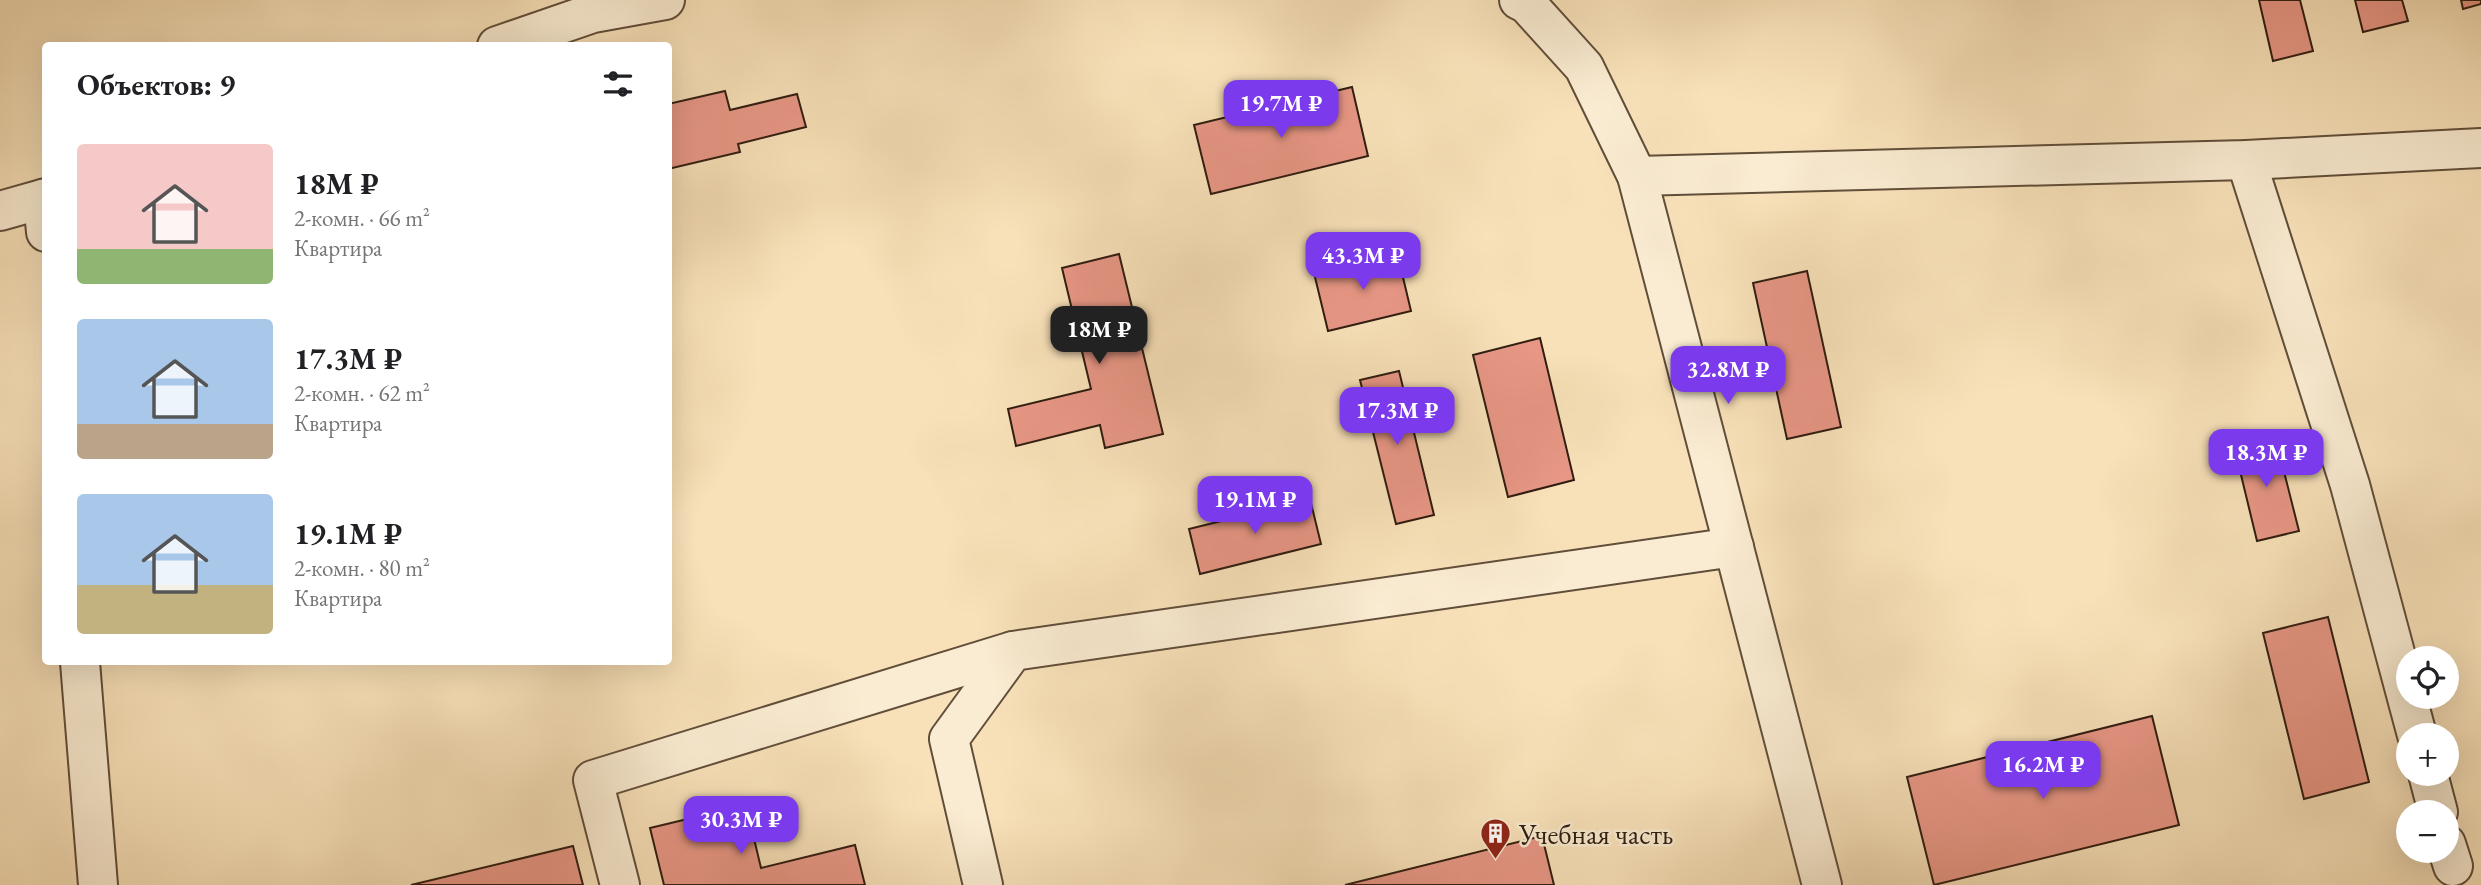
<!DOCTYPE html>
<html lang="ru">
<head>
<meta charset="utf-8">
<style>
  body { margin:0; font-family:"EB Garamond",serif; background:#f6f6f6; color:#202124; height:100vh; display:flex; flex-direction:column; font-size:26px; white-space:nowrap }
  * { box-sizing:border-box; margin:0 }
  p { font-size:23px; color:#757577 }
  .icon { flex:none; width:38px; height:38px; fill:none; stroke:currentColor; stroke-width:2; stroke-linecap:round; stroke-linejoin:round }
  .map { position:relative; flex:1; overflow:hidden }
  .details { position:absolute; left:42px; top:42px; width:630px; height:623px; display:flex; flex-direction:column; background:#fff; border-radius:7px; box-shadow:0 7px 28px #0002 }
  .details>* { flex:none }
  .controls { position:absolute; left:2396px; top:646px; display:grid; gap:14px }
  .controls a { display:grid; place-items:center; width:63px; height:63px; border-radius:50%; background:#fff; box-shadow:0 7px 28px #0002; font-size:35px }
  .price { position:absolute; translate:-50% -60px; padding:0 16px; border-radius:14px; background:#7c3aed; color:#fff; font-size:23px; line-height:46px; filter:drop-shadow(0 2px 4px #0008) }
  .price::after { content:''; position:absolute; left:50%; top:42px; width:21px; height:16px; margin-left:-10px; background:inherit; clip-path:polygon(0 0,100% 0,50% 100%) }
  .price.selected { background:#222; color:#fff }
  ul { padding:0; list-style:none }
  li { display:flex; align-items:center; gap:21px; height:175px; padding:0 35px }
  li span { display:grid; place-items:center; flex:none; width:196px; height:140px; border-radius:7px; color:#555 }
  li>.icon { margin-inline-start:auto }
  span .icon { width:84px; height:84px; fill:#fffc; stroke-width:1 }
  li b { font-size:30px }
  h2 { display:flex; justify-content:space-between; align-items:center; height:84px; padding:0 35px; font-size:30px }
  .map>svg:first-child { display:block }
  .building { fill:#e89786; stroke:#2f1d10; stroke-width:2 }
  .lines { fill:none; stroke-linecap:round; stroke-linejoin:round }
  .minor-casing { stroke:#614e3a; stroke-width:42 }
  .minor { stroke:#faecd2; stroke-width:38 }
  .labels { text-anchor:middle; stroke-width:5; stroke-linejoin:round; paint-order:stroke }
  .poi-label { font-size:28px; fill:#2f1d10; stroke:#faecd2; text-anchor:start }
</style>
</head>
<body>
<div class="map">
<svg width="2481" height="885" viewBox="0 0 2481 885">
  <rect width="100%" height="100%" fill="#f8e1b9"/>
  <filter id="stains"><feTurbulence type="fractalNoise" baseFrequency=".00286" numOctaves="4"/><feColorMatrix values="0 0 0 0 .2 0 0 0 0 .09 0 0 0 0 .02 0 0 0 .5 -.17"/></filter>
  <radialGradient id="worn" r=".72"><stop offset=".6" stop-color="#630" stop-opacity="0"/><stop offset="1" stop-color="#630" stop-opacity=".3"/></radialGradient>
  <g class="building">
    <path d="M2259,0H2300L2313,51L2273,61Z"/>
    <path d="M2355,0H2402L2408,21L2363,32Z"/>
    <path d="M2461,0H2481V4L2463,9Z"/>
    <path d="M1352,87L1368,156L1211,194L1194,125Z"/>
    <path d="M725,91L730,110L797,94L806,127L738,144L740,152L668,169V104Z"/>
    <path d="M1397,252L1411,311L1328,331L1314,273Z"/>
    <path d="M1119,254L1163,434L1105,448L1100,425L1016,446L1008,409L1091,389L1062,268Z"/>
    <path d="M1807,271L1841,427L1787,439L1753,283Z"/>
    <path d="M1540,338L1574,480L1508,497L1473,355Z"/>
    <path d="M1399,371L1434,515L1396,524L1360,380Z"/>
    <path d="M2275,436L2299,531L2257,541L2234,446Z"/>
    <path d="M1310,499L1321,544L1200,574L1189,529Z"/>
    <path d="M2328,617L2369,782L2304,799L2263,633Z"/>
    <path d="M2152,716L2179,825L1934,885L1907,777Z"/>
    <path d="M746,805L761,868L855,845L865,885H664L650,828Z"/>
    <path d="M1542,836L1554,885H1345Z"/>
    <path d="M573,846L583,885H411Z"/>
  </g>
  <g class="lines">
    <defs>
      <g id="minor">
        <path d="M1519,0L1527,4L1584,67L1637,176L1822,885"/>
        <path d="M497,46L593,13L665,0"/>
        <path d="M2246,160L2350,485L2417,735"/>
        <path d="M1637,176L2246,160L2481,148"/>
        <path d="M43,199L46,232"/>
        <path d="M0,211L46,198"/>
        <path d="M80,662L98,885"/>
        <path d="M2428,774L2438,812"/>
        <path d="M2446,844L2453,866"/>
        <path d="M620,885L593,780L1013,651"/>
        <path d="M983,885L949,739L1013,651L1734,547"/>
      </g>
    </defs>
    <use href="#minor" class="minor-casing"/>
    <use href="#minor" class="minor"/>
  </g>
  <defs>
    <symbol id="building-pin" viewBox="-11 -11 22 30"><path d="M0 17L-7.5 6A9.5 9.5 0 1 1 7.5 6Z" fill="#8f2418" stroke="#faecd2"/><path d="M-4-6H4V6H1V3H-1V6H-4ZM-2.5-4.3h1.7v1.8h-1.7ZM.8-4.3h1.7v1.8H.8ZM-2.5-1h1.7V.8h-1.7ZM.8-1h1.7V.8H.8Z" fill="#fff"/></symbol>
  </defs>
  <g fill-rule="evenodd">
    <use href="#building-pin" x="1478" y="816" width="35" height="47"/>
  </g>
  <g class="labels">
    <g class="poi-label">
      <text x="1519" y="844">Учебная часть</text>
    </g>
  </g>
  <rect width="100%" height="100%" filter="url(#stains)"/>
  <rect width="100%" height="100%" fill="url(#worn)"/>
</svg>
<div class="controls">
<a><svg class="icon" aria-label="locate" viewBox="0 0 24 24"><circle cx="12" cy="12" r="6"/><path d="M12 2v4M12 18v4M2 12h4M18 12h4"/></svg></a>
<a>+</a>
<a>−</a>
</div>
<b class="price" style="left:1281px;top:140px">19.7M ₽</b>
<b class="price" style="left:1363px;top:292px">43.3M ₽</b>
<b class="price selected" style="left:1099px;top:366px">18M ₽</b>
<b class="price" style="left:1728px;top:406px">32.8M ₽</b>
<b class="price" style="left:1397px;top:447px">17.3M ₽</b>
<b class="price" style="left:2266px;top:489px">18.3M ₽</b>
<b class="price" style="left:1255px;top:536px">19.1M ₽</b>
<b class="price" style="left:2043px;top:801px">16.2M ₽</b>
<b class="price" style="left:741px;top:856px">30.3M ₽</b>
<section class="details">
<h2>Объектов: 9<svg class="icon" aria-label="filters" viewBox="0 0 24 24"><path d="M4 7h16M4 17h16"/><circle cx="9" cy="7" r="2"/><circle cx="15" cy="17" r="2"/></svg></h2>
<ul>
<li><span style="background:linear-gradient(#f6c9c9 75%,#8fb573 0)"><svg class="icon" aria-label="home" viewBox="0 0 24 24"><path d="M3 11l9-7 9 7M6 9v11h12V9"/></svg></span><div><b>18M ₽</b><p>2-комн. · 66 m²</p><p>Квартира</p></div></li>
<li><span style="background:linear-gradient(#a9c7e8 75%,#b9a48a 0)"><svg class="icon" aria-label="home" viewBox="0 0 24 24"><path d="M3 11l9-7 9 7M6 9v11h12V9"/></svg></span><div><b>17.3M ₽</b><p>2-комн. · 62 m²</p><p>Квартира</p></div></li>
<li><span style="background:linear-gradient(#a9c7e8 65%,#c2b280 0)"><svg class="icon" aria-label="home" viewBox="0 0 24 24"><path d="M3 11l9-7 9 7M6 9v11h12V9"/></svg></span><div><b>19.1M ₽</b><p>2-комн. · 80 m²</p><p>Квартира</p></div></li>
</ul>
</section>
</div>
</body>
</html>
